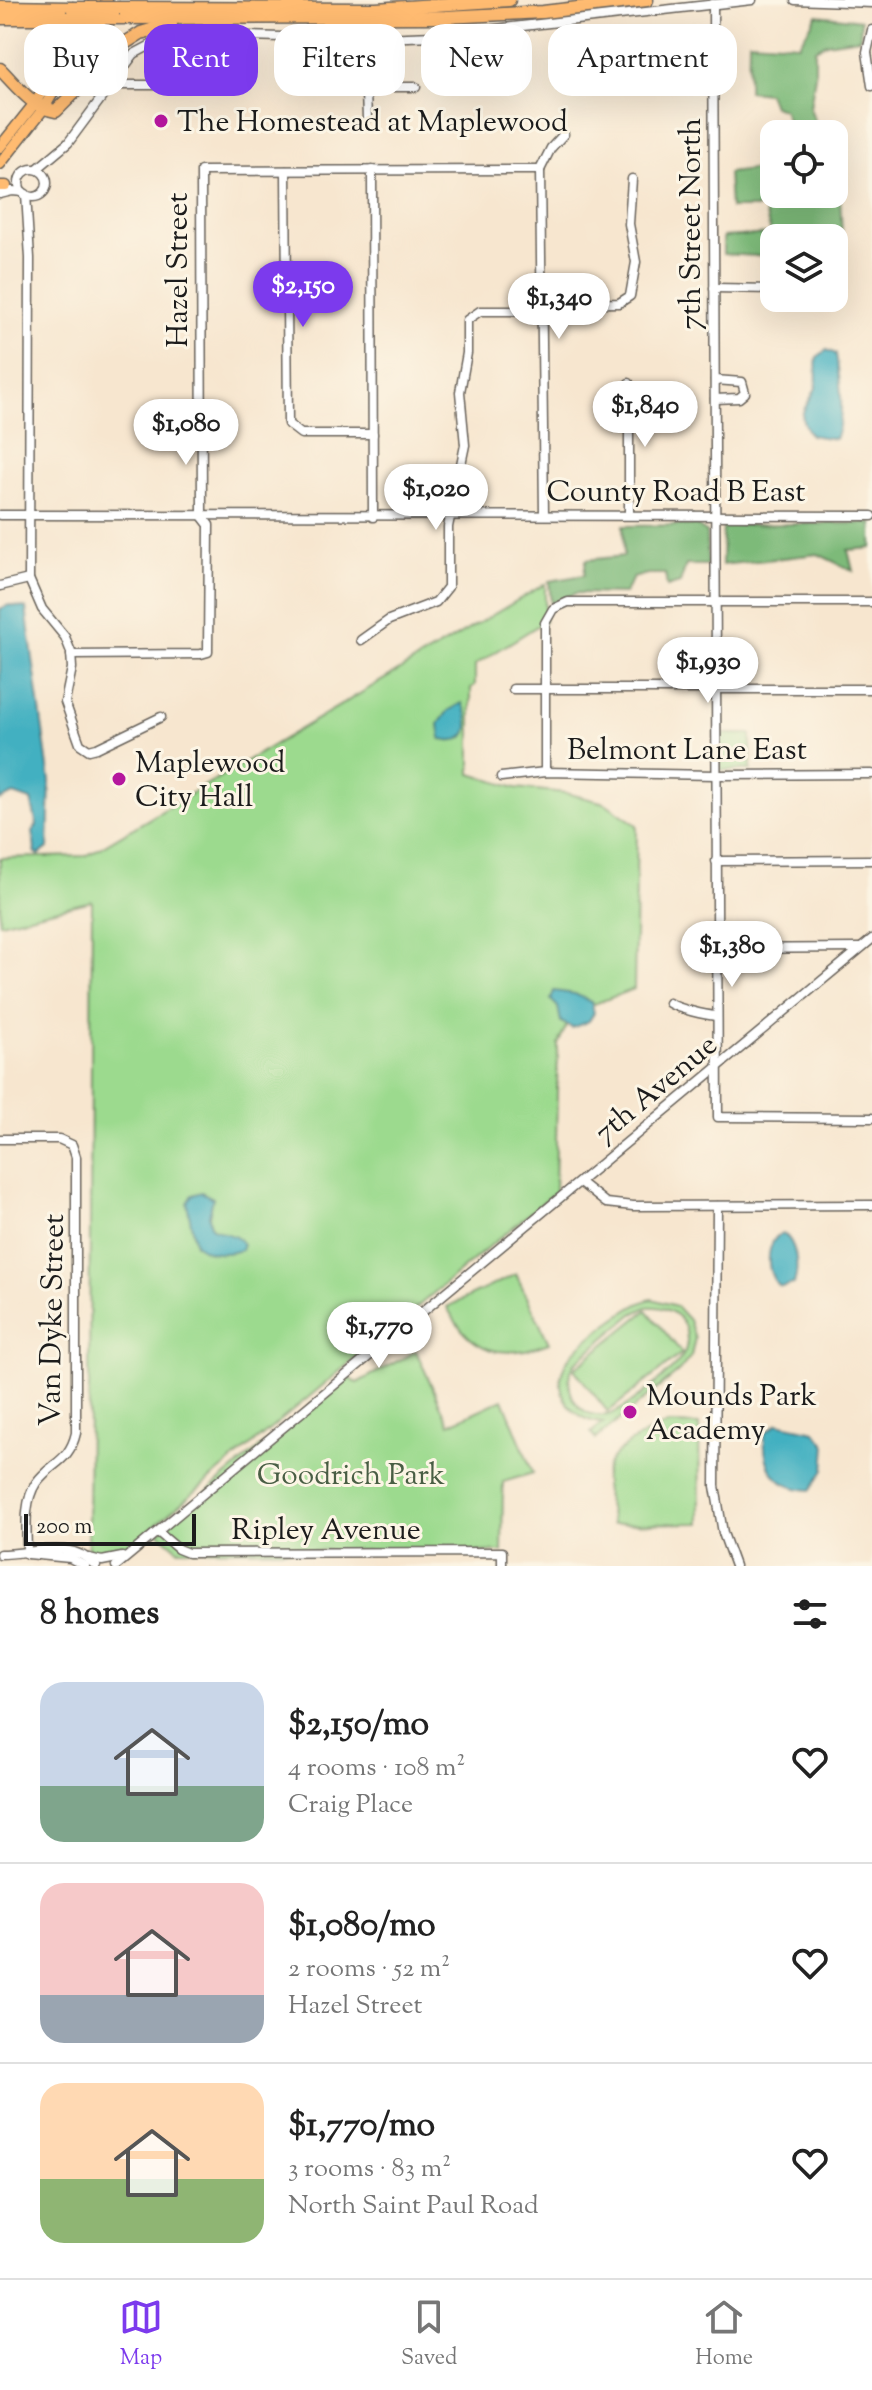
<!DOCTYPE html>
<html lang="en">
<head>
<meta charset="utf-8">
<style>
  body { margin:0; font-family:"Sorts Mill Goudy",serif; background:#f6f6f6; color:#222; height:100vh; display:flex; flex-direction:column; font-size:30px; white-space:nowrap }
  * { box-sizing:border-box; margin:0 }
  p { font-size:26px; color:#767676 }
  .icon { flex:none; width:44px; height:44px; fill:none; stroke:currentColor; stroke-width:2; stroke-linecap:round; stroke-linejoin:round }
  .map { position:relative; height:1566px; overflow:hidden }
  .side { display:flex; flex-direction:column; background:#fff; flex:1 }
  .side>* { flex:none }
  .banner { position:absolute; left:24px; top:24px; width:824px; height:72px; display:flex; gap:16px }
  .tools { position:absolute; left:760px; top:120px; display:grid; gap:16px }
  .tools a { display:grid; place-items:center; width:88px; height:88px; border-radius:16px; background:#fff; box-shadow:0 8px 32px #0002; font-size:40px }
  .scale { position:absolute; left:24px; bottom:20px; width:172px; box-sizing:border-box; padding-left:8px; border:4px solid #1c1c1c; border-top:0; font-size:22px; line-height:28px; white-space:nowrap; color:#1c1c1c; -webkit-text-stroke:6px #fcf5e5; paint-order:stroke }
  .price { position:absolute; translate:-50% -68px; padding:0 18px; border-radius:28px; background:#fff; color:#222; font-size:26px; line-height:52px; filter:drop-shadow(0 2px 4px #0008) }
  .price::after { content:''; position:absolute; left:50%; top:48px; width:24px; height:18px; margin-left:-12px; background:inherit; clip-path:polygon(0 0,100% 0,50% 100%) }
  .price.on { background:#7c3aed; color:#fff }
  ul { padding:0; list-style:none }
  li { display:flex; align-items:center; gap:24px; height:200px; padding:0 40px }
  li+li { border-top:2px solid #e0e0e0 }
  li span { display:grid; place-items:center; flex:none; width:224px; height:160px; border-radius:24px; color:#555 }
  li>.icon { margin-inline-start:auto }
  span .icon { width:96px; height:96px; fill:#fffc; stroke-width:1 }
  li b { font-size:34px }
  h2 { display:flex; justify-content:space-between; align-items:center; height:96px; padding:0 40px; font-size:34px }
  .pill { padding:0 28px; border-radius:24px; background:#fff; box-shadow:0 8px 32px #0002; font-size:28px; line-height:72px }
  .pill.on { background:#7c3aed; color:#fff }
  .menu { display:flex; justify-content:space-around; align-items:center; height:112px; border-top:2px solid #e0e0e0; background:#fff; font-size:22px; color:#767676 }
  .menu a { display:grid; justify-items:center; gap:4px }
  .menu .on { color:#7c3aed }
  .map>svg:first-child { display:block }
  .green { fill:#9cda8e; stroke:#5c7b55; stroke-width:2; fill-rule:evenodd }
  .forest { fill:#7dba79; stroke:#4c6b4a; stroke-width:2 }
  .water { fill:#43b0c1; stroke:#30666e; stroke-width:2 }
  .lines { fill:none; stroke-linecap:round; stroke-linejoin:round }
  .minor-casing { stroke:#69635b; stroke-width:11 }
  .major-casing { stroke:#69635b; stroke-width:13 }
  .highway-casing { stroke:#69635b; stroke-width:15 }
  .minor { stroke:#fff; stroke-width:8 }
  .major { stroke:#ffbb71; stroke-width:10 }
  .highway { stroke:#ffbb71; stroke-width:12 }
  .highway-bridge-casing { stroke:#69635b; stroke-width:15; stroke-linecap:butt }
  .highway-bridge { stroke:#ffbb71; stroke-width:12 }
  .poi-dot { fill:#b5179e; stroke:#fcf5e5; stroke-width:3 }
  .labels { text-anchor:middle; stroke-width:6; stroke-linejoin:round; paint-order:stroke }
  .poi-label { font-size:30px; fill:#1c1c1c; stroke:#fcf5e5; text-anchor:start }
  .street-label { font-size:30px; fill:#1c1c1c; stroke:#fcf5e5 }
  .park-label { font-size:30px; fill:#495e44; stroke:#fcf5e5 }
</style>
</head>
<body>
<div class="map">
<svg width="872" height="1566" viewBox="0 0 872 1566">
  <rect width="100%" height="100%" fill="#fcf5e5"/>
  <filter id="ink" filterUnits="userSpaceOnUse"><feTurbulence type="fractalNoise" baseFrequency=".0125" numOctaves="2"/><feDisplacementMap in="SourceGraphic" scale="16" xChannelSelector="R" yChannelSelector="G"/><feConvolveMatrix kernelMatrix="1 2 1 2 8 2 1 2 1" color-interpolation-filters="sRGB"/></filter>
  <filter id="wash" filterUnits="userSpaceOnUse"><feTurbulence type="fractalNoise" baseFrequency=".006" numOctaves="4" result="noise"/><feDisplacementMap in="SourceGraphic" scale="32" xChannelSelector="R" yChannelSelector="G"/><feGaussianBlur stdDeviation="1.8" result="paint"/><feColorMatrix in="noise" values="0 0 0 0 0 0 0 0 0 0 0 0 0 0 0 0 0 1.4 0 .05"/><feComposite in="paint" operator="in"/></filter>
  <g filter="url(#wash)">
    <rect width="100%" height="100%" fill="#f7e6cf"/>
    <g class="green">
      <path d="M545,584V621L475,665V685L471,688V774L516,788L566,793L605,803L637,825L634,989L573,1012L558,1044L555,1192L142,1536C120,1550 113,1557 88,1548L92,901L0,923V858L86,856Z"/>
      <rect x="721" y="734" width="30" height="36"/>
      <path d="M516,1274L549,1343C501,1361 471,1353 447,1307Z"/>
      <path d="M652,1299L676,1306L689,1320L695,1338L691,1356L679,1371L596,1439L591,1433L603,1423C572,1421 549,1389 567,1361C578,1344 633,1302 652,1299ZM647,1307C662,1306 677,1311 684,1325C688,1335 688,1346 683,1355C676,1369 626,1409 611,1414C580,1423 560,1390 574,1364L633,1314Z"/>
      <path d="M647,1310L682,1353L608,1412L574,1369Z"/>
      <path d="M416,1351L449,1424L503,1399L533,1473L503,1482L502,1552L178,1549L158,1532L346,1376L357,1383Z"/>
      <path d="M668,1424L699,1425L700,1523L612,1524C610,1510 603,1488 605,1474C609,1450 648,1431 668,1424Z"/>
    </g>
    <g class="forest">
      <path d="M817,15L861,20L860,38L826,43L815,49V75L810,108L820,134H792L783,109L773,106L768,93L748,91L749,41L799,44Z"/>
      <path d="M834,152L838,154L843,256H834V238H774V257L723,254V237L771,234L764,208H730L728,173L774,167V194H834Z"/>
      <path d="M872,523V548L848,550L853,571L818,554L722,565L723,525Z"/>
      <path d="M696,525L706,532L708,565H686L680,583L667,587L665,574H647L633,578L624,594L576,593L551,604L549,581L584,575L586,560L624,556L623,526Z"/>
    </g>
    <g class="water">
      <path d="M827,350L836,354C840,381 846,414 835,439L810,435C795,411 805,411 815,390C819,382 815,367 817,357Z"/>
      <path d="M9,605L26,608L50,781L48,848L39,855L35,852L33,831L37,825L31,800L14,794L0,800V609Z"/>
      <path d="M462,703C469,714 474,739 454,740C450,741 446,739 441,739L439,724L448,711Z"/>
      <path d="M554,991L575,994L591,1002L594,1013L589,1021L572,1028L561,1022L558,1007L551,1000Z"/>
      <path d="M201,1192L213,1198L209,1216L211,1227C222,1235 235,1232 243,1244L241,1250C227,1255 207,1255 195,1244L187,1203L192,1195Z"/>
      <path d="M782,1233C797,1241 799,1268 794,1284L781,1287C765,1277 764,1242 782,1233Z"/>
      <path d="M778,1423L815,1431L826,1445L824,1470L811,1490C775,1489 762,1465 765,1433Z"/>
    </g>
  </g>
  <g filter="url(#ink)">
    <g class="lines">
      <defs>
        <g id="minor">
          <path d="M795,0L872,3"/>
          <path d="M713,4L718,1117L872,1118"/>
          <path d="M872,30L867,52L872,86"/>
          <path d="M354,39L355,54L365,67L367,118"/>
          <path d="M110,85H200"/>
          <path d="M366,87H416"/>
          <path d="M37,169L68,143L134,54L162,39L213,35L354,39L434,36L752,0"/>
          <circle cx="33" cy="183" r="14"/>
          <path d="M372,170L373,517"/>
          <path d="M540,170L544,515"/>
          <path d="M540,170L551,148L564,134"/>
          <path d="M286,171L288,424L301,434H373"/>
          <path d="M0,194L12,191L23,192"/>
          <path d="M26,194L30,258L29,579L42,609L65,637L71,652L72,668L65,702L80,744L89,750L97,748L161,717"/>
          <path d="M714,288L774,289"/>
          <path d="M543,304L619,303L630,296L636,262L629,224L632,179"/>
          <path d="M715,380L742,382L745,393L739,398L715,399"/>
          <path d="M629,383V515"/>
          <path d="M0,515L872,516"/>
          <path d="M0,586L29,579"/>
          <path d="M361,640L389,620L436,602L448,587V527L465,445L460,392L467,353V320L480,311H543"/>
          <path d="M71,655L201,654L208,652L209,525L202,516L201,171L540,170"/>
          <path d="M513,689H872"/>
          <path d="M545,772V623L553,609L568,602H872"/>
          <path d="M501,777L545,772L716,775L872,774"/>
          <path d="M716,861L872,860"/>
          <path d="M716,949L860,948"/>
          <path d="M669,1003C678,1009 706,1015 716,1016"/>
          <path d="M0,1139H59L72,1145L76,1157V1433C69,1463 51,1462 36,1483C23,1503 27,1531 27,1554"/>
          <path d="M581,1183L606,1203L633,1206L872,1205"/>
          <path d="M717,1206L715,1486L723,1533L735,1566"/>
          <path d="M158,1532L178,1549L188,1553L502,1552V1566"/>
          <path d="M0,1554C35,1554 70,1538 96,1566"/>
          <path d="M28,1554L70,1558L85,1566"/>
          <path d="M89,1558L102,1561L122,1557"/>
          <path d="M116,1566L872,939"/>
        </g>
        <g id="major">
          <path d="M0,147L35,103L95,0"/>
          <path d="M0,164L44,108L107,0"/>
          <path d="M0,186H6"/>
        </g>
        <g id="highway">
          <path d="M0,7L72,8"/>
          <path d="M120,8L376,9L509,0"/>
          <path d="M0,18H66"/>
          <path d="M114,18L446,17L543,12L647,0"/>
          <path d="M0,69C17,86 31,107 56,111L122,45L141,33L171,24"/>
        </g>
      </defs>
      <use href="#minor" class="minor-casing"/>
      <use href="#major" class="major-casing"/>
      <use href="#highway" class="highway-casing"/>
      <use href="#minor" class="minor"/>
      <use href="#major" class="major"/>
      <use href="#highway" class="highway"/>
      <defs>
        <g id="highway-bridge">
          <path d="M72,8H120"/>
          <path d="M66,18H114"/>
        </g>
      </defs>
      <use href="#highway-bridge" class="highway-bridge-casing"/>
      <use href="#highway-bridge" class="highway-bridge"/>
    </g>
  </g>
  <g class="poi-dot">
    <circle cx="161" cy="121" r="8"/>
    <circle cx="119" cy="779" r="8"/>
    <circle cx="630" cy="1412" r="8"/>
  </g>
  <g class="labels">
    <g class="poi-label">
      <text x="177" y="131">The Homestead at Maplewood</text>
      <text x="135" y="772">Maplewood<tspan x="135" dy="34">City Hall</tspan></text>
      <text x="646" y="1405">Mounds Park<tspan x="646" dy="34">Academy</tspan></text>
    </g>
    <g class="street-label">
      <text transform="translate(690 224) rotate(-90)" y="10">7th Street North</text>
      <text transform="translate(177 270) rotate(-90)" y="10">Hazel Street</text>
      <text x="676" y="501">County Road B East</text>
      <text x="687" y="759">Belmont Lane East</text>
      <text transform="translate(655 1088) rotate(-40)" y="10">7th Avenue</text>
      <text transform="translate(51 1320) rotate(-89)" y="10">Van Dyke Street</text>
      <text x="326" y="1539">Ripley Avenue</text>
    </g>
    <g class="park-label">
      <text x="351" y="1484">Goodrich Park</text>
    </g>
  </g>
</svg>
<div class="tools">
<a><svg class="icon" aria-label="locate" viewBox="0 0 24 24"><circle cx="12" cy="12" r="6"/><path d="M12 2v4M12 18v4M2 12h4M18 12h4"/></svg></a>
<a><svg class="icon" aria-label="layers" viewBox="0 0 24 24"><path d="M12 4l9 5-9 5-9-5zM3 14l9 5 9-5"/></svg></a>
</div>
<div class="scale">200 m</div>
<b class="price on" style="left:303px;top:329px">$2,150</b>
<b class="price" style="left:559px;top:341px">$1,340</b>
<b class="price" style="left:645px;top:449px">$1,840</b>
<b class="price" style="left:186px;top:467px">$1,080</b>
<b class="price" style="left:436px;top:532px">$1,020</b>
<b class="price" style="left:708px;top:705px">$1,930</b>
<b class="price" style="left:732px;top:989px">$1,380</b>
<b class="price" style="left:379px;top:1370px">$1,770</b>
<div class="banner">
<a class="pill">Buy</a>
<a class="pill on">Rent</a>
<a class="pill">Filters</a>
<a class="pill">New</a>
<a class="pill">Apartment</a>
</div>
</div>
<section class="side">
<h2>8 homes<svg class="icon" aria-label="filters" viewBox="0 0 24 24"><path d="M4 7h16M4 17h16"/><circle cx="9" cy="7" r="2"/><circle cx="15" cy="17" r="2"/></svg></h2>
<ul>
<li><span style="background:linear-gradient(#c9d6e8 65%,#7fa58c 0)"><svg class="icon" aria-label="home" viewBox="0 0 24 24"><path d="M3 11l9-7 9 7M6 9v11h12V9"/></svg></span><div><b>$2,150/mo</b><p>4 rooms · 108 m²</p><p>Craig Place</p></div><svg class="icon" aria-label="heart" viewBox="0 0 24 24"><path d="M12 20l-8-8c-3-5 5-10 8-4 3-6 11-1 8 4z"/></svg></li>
<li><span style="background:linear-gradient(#f6c9c9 70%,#9aa5b1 0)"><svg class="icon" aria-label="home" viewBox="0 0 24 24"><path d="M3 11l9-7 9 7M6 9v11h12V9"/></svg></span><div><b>$1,080/mo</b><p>2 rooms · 52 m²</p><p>Hazel Street</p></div><svg class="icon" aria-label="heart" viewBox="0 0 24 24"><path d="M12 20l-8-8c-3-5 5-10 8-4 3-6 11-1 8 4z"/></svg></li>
<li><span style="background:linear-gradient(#ffd9b3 60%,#8fb573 0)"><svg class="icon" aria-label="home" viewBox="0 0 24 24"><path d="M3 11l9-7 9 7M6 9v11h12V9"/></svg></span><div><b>$1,770/mo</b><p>3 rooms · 83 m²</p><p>North Saint Paul Road</p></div><svg class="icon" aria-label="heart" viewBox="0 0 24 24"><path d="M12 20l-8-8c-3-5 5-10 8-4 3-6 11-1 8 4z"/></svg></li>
</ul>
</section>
<nav class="menu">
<a class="on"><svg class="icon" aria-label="map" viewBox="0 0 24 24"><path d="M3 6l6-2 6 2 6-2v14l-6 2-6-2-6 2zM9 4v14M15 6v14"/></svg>Map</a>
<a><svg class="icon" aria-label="saved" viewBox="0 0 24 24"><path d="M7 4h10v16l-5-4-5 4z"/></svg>Saved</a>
<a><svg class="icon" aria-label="home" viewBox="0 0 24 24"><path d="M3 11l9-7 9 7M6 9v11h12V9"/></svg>Home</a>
</nav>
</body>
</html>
